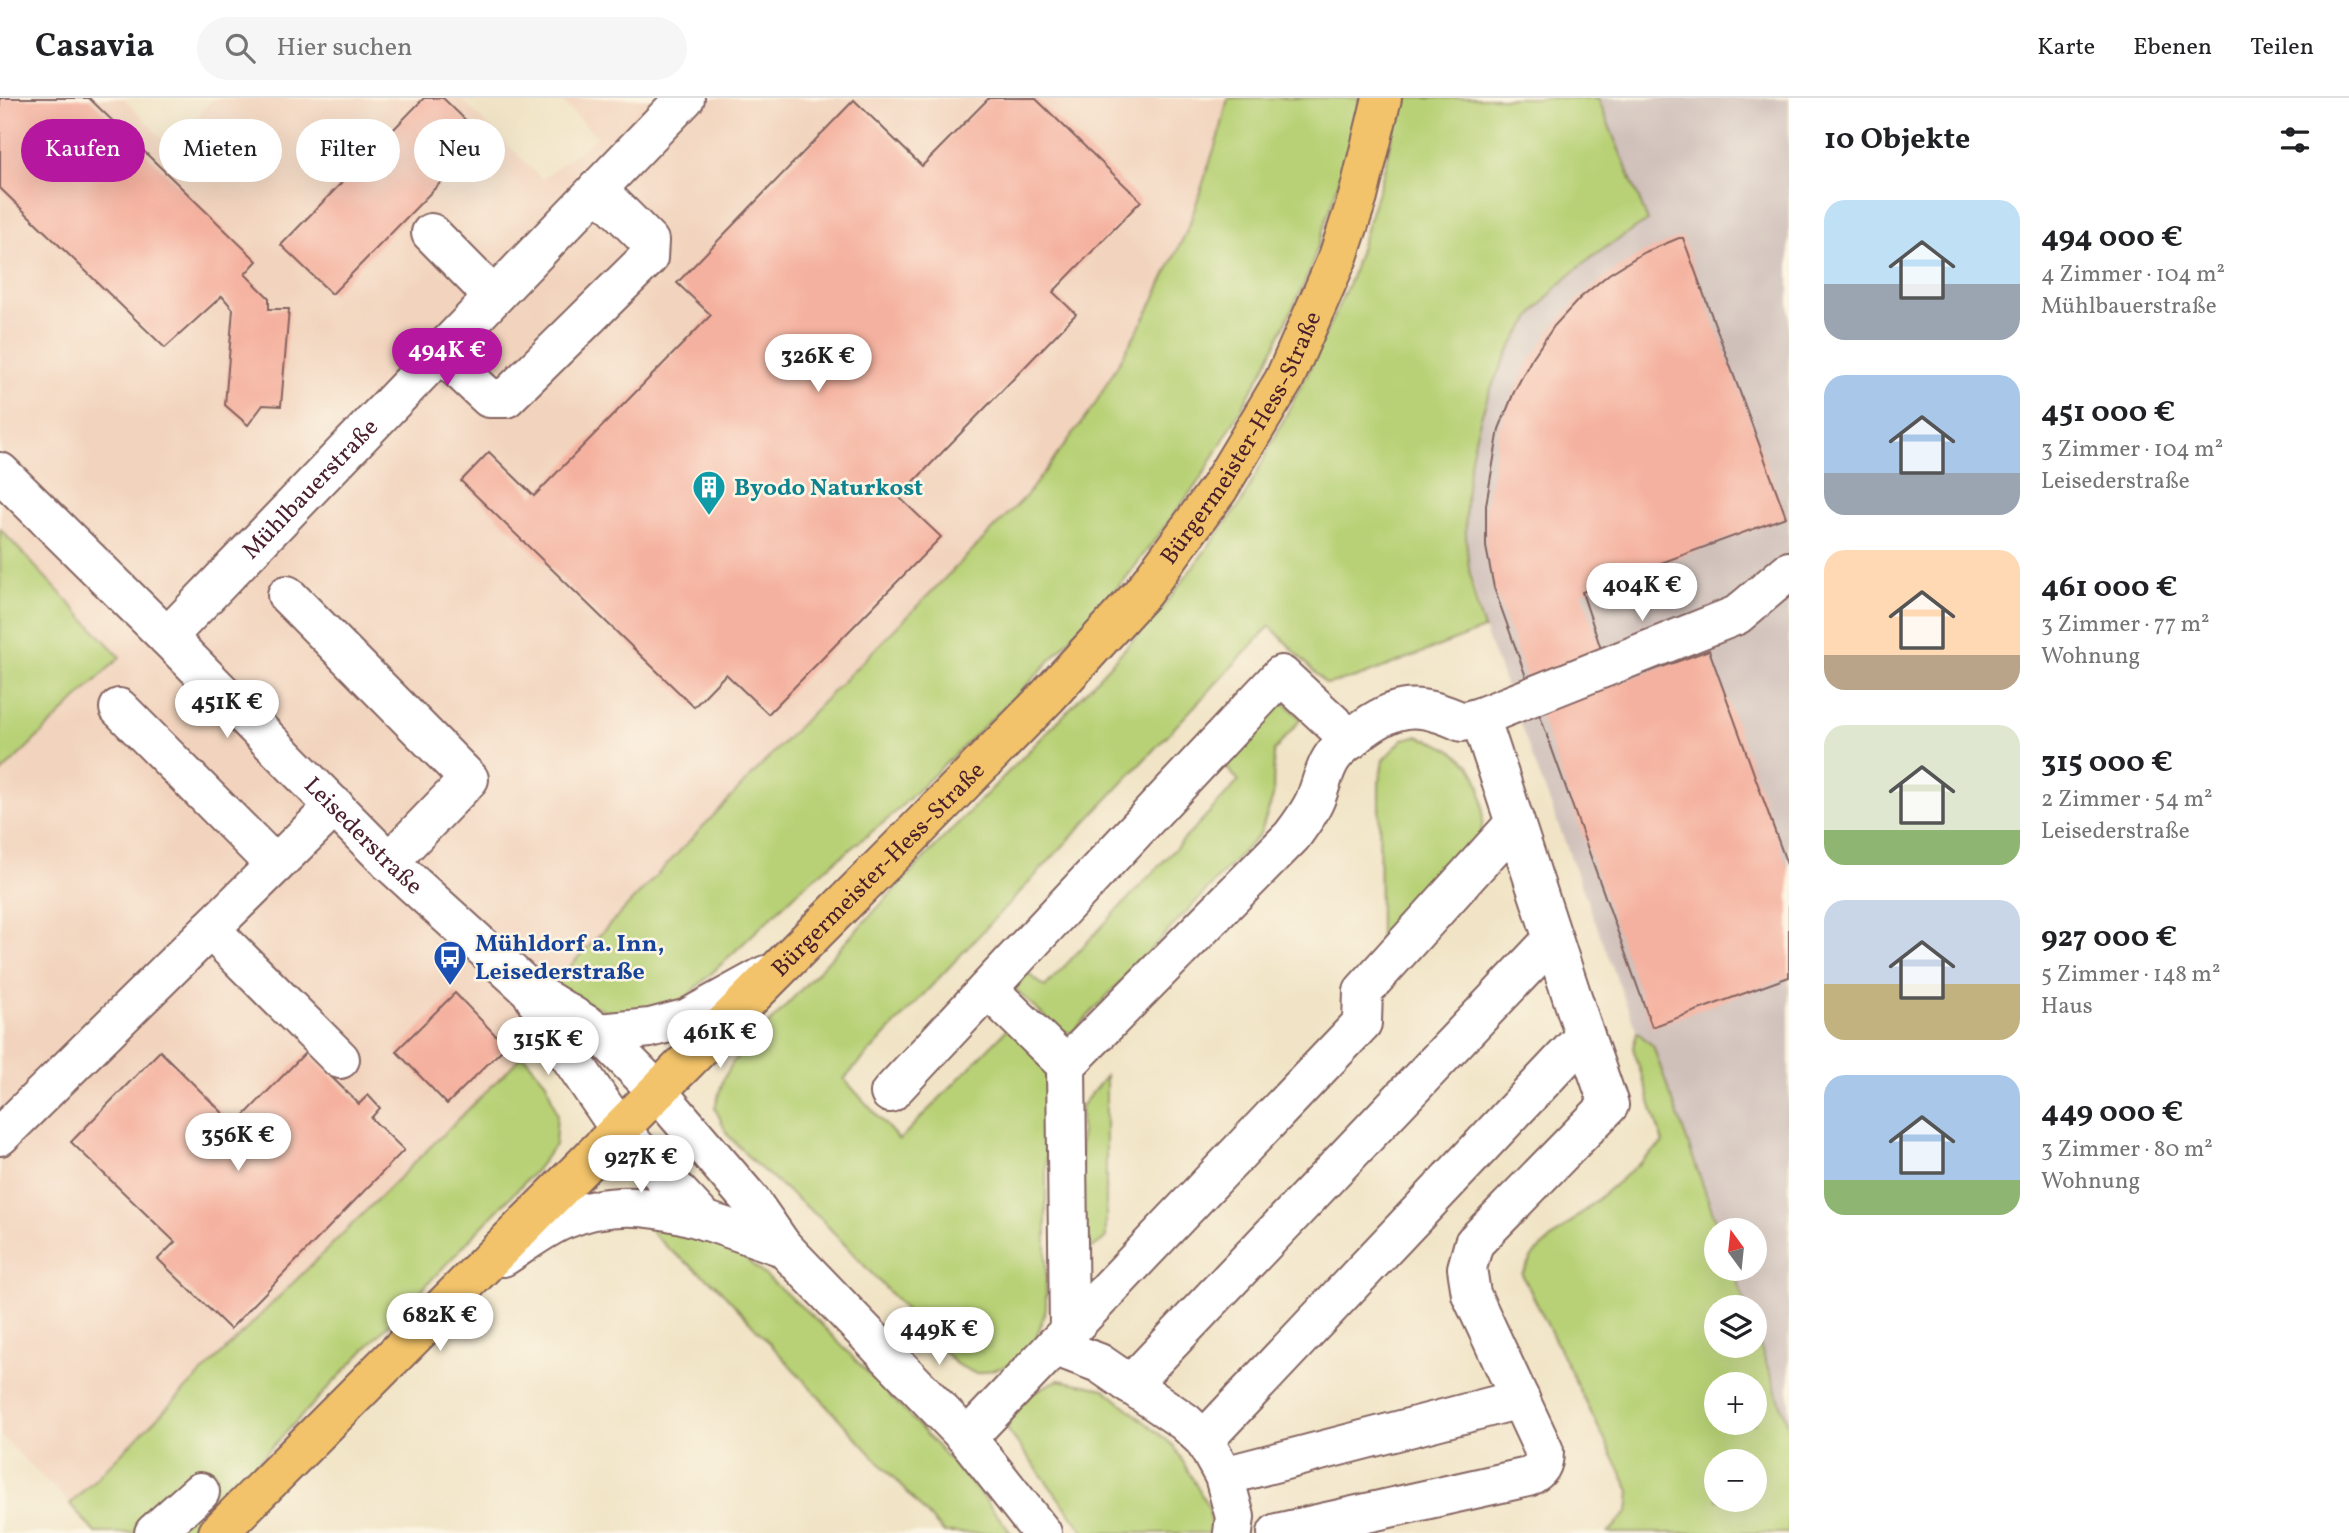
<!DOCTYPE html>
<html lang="de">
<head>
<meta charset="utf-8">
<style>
  body { margin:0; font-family:Vollkorn,serif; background:#f6f6f6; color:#202124; height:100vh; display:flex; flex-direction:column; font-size:26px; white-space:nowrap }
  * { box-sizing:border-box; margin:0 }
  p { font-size:23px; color:#757577 }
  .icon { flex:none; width:38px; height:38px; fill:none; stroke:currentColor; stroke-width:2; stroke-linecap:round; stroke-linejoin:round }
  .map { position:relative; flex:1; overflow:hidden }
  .drawer { display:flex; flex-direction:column; background:#fff; width:560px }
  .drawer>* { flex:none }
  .guide { position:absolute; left:21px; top:21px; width:665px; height:63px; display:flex; gap:14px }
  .needle { width:46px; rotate:345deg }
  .fabs { position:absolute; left:1704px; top:1120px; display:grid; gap:14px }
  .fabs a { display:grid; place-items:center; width:63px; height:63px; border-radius:50%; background:#fff; box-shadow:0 7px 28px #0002; font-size:35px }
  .price { position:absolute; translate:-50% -60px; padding:0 16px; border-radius:24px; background:#fff; color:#222; font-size:23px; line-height:46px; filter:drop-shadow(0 2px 4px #0008) }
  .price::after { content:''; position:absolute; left:50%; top:42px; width:21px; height:16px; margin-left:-10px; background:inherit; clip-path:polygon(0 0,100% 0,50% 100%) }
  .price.on { background:#b5179e; color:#fff }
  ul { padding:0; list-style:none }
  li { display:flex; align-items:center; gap:21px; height:175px; padding:0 35px }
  li span { display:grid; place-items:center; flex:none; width:196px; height:140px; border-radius:21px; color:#555 }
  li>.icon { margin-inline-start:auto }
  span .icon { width:84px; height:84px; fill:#fffc; stroke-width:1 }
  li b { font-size:30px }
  h2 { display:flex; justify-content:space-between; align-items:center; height:84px; padding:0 35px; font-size:30px }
  .tag { padding:0 24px; border-radius:32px; background:#fff; box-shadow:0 7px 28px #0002; font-size:24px; line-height:63px }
  .tag.on { background:#b5179e; color:#fff }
  header { display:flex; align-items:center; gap:42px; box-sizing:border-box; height:98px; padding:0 35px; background:#fff; border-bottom:2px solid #e0e0e0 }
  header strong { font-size:33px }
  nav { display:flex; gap:38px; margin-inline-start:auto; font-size:24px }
  .search { width:490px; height:63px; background:#f6f6f6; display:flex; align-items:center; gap:18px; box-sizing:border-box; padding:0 24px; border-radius:38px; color:#757577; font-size:26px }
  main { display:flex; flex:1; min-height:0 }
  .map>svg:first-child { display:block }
  .built { fill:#f2d4be }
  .industrial { fill:#cfc0ba }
  .green { fill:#b8d176; stroke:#817850; stroke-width:2; fill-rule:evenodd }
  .building { fill:#f5b19f }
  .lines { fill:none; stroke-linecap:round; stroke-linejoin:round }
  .minor-casing { stroke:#846461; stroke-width:42 }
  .major-casing { stroke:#846461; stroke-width:42 }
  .minor { stroke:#fff; stroke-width:38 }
  .major { stroke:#f2c36a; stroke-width:38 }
  .labels { text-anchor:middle; stroke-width:5; stroke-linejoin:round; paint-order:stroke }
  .street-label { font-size:24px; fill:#4a1f2b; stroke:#fcf5e5 }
  .culture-label { font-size:24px; font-weight:bold; fill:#0d838f; stroke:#fcf5e5; text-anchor:start }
  .transit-label { font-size:24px; font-weight:bold; fill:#164399; stroke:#fcf5e5; text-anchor:start }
</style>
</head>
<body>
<header>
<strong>Casavia</strong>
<div class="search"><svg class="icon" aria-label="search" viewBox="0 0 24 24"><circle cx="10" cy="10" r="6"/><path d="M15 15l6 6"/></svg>Hier suchen</div>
<nav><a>Karte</a><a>Ebenen</a><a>Teilen</a></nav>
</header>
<main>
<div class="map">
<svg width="1789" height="1435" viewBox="0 0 1789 1435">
  <rect width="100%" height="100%" fill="#fcf5e5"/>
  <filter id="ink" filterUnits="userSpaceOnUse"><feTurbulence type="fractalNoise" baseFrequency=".0143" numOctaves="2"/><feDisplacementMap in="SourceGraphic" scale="14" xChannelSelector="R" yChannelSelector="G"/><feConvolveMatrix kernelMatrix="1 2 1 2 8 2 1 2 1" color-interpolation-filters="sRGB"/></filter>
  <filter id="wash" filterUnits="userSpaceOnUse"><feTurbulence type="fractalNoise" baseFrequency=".00686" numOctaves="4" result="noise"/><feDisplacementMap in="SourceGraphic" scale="28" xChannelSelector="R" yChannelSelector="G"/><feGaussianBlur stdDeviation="1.57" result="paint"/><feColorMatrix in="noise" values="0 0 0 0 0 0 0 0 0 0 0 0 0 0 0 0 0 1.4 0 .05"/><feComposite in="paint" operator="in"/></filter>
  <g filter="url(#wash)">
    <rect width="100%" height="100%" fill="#f1e4c6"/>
    <path class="built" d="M0,0H123L168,46L215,0H460L542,81L597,39L559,0H1228L1221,30L1189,128L1149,212L1094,308L1026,398L798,629L539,900L560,920L70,1406L0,1337V676L120,559L0,431Z"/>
    <path class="industrial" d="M1598,0H1789V1329L1755,1234V1209H1746L1733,1171H1755V1132H1719L1653,948L1637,934L1484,531L1465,447L1466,400L1475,340L1484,306L1503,266L1521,234L1546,200L1575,173L1609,146L1648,122Z"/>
    <g class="green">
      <path d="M1228,0H1360L1345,65L1309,175L1264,271L1202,379L1126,480L1031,583L889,720L805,787L681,904L617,917L582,903L552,887L798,629L1026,398L1094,308L1149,212L1189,128L1221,30Z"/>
      <path d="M1400,0H1598L1648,123C1611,145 1575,168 1547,200C1469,287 1445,421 1484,531L1356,580L1326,586L1270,528L844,981L899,1042L1012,926L1046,974V1211L1033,1249L1007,1268L976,1276L956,1266L821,1121L754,1065L727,1036L715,1010L723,982L733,964L927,757L1065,616L1162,510L1241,405L1310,270L1351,180L1383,77Z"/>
      <path d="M0,431L120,559L0,676Z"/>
      <path d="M1281,601L1301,621L1274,653L1273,699L1260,736L1072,935L1060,933L1014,890L1028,875L1045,889L1239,683L1222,665Z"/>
      <path d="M1417,638C1472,654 1489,680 1481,737L1380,850L1379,686L1383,662L1403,641Z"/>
      <path d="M1637,934L1653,948L1719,1132H1717V1171H1733L1746,1209H1717V1248H1755V1234L1789,1329V1435H1608L1628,1414L1630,1393L1522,1176L1534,1156L1663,1045L1633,950ZM1717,1286H1755V1325H1717ZM1717,1363H1755V1402H1717Z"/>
      <path d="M523,957L546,984L557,1016L555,1047L535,1073L190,1435H95L70,1406Z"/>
      <path d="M1106,978V1140L1089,1152L1080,1146L1081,1008Z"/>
      <path d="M648,1122L730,1147L819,1224L915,1324L980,1395L1011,1435H944L716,1187L670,1152L653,1136Z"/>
      <path d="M1059,1282L1104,1291L1174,1348L1209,1410L1212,1435H1085L1007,1331C1015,1304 1035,1291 1059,1282Z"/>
    </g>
    <g id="blocks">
      <g class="building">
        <path d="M0,0H89L257,163L245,176L269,200V211H289L281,308L263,307L248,327L225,307L233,211L222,198L165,250L0,90Z"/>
        <path d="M424,0H443L484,40L332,196L281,147Z"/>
        <path d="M989,0H1035L1141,103L1053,194L1076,216L899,399L941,439L768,616L726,576L694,609L461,383L489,354L534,398L711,217L677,185L854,2L922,68Z"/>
        <path d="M1679,140H1683L1786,419L1582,494L1613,587L1709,552L1789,772V879L1652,929L1494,490L1486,449V407L1499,331L1514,294L1531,262L1554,228L1580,200L1609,176L1643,155Z"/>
        <path d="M455,895L506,948L447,1006L396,953Z"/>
        <path d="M160,953L235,1027L306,954L359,1006L368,997L380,1010L371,1020L404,1052L230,1231L158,1161L175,1144L71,1044Z"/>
      </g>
    </g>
  </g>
  <g filter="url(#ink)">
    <use href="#blocks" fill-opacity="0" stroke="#846461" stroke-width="2"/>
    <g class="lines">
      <defs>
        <g id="minor">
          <path d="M431,135L493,198"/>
          <path d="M440,254L489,300H506L648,160L649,143L597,91"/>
          <path id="s1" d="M0,374L167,539L389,764L530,892L600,935L656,992L751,1103L783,1149L967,1340L1042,1435"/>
          <path d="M287,497L469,681L389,764"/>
          <path id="s2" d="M167,539L685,0"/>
          <path d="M119,610L275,767"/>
          <path d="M210,831L340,961"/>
          <path d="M988,891L1066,967"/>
          <path d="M533,897L568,956L620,1032L705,1123"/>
          <path d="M600,935L650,930L688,920L766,877"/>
          <path d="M890,995L1281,577L1351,642"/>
          <path d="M0,1038L335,708"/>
          <path d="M503,1159C522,1147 542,1131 563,1122C640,1089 709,1125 783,1149"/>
          <path d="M1069,1233L1066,967L1292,738C1300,727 1310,714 1315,702C1321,688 1323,674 1331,661C1337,651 1349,643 1358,635C1396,605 1419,604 1462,624L1480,619"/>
          <path d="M1054,1248L1099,1265L1185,1324L1204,1342L1224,1378L1235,1419L1233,1435"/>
          <path d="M1130,1287L1553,841L1515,725"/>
          <path d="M967,1340L1362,925L1363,893L1515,725L1480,619L1737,517L1789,473"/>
          <path d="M1204,1342L1585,938L1553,841"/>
          <path d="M1224,1378L1520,1301"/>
          <path d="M154,1435L200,1394"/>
          <path d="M1277,1435L1528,1379C1541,1372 1544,1367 1544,1353L1471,1196L1467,1170L1474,1145L1609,1007L1585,938"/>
        </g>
        <g id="major">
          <path id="s3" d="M218,1435L910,739L1047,599L1143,494L1219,390L1284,282L1338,159L1358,99L1382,0"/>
        </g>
      </defs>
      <use href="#minor" class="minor-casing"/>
      <use href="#major" class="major-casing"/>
      <use href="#minor" class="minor"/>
      <use href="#major" class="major"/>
    </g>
  </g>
  <defs>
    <symbol id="building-pin" viewBox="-11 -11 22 30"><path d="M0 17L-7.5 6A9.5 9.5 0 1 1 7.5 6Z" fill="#0f9aa8" stroke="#fcf5e5"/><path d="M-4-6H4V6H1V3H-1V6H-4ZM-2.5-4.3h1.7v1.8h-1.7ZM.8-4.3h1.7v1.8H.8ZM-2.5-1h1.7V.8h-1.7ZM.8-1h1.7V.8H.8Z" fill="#fff"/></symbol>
    <symbol id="bus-pin" viewBox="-11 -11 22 30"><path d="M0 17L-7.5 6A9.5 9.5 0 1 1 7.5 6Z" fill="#1a4fb4" stroke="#fcf5e5"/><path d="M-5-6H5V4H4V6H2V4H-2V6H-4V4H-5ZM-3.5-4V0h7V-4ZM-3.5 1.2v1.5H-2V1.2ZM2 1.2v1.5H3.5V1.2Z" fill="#fff"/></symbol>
  </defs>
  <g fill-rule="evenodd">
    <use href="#building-pin" x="690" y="370" width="38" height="52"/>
    <use href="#bus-pin" x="431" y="840" width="38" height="52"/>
  </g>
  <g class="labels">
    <g class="street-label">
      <text dy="8" stroke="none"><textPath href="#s3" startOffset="1503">Bürgermeister-Hess-Straße</textPath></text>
      <text dy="8" stroke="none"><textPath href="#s2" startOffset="206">Mühlbauerstraße</textPath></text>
      <text dy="8" stroke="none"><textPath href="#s1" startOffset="514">Leisederstraße</textPath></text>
      <text dy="8" stroke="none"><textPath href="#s3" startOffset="936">Bürgermeister-Hess-Straße</textPath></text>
    </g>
    <g class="culture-label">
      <text x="734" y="397">Byodo Naturkost</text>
    </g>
    <g class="transit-label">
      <text x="475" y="853">Mühldorf a. Inn,<tspan x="475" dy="28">Leisederstraße</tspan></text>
    </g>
  </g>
</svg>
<div class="fabs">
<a><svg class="needle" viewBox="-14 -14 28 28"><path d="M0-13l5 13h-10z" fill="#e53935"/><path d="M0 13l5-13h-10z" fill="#757577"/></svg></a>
<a><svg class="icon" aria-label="layers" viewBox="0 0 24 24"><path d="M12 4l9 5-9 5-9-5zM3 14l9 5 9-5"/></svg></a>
<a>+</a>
<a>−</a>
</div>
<b class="price on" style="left:447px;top:290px">494K €</b>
<b class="price" style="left:818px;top:296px">326K €</b>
<b class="price" style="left:1642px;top:525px">404K €</b>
<b class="price" style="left:227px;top:642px">451K €</b>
<b class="price" style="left:720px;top:972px">461K €</b>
<b class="price" style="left:548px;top:979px">315K €</b>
<b class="price" style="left:238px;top:1075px">356K €</b>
<b class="price" style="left:641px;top:1097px">927K €</b>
<b class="price" style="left:440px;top:1255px">682K €</b>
<b class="price" style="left:939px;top:1269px">449K €</b>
<div class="guide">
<a class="tag on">Kaufen</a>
<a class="tag">Mieten</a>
<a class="tag">Filter</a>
<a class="tag">Neu</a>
</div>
</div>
<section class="drawer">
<h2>10 Objekte<svg class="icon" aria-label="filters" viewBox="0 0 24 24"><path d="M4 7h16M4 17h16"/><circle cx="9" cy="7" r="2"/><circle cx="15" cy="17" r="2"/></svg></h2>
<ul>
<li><span style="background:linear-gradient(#bfe0f5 60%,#9aa5b1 0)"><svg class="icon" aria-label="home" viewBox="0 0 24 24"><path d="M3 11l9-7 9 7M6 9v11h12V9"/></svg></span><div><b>494 000 €</b><p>4 Zimmer · 104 m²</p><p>Mühlbauerstraße</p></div></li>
<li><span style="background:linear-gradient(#a9c7e8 70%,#9aa5b1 0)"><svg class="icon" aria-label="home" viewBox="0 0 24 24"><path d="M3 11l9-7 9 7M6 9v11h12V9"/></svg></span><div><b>451 000 €</b><p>3 Zimmer · 104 m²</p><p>Leisederstraße</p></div></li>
<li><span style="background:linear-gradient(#ffd9b3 75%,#b9a48a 0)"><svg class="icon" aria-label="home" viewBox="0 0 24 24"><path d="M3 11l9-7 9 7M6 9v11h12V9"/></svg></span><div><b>461 000 €</b><p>3 Zimmer · 77 m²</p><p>Wohnung</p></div></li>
<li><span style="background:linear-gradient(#dfe7d0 75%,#8fb573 0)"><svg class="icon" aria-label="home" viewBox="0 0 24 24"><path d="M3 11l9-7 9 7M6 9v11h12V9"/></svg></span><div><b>315 000 €</b><p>2 Zimmer · 54 m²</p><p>Leisederstraße</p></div></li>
<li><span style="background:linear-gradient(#c9d6e8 60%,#c2b280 0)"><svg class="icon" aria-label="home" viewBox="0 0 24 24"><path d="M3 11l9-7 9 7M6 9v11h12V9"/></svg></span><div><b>927 000 €</b><p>5 Zimmer · 148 m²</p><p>Haus</p></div></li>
<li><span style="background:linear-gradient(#a9c7e8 75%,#8fb573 0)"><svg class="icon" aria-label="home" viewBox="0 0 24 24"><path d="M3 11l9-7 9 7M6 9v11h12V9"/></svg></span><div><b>449 000 €</b><p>3 Zimmer · 80 m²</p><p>Wohnung</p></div></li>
</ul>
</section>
</main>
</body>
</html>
